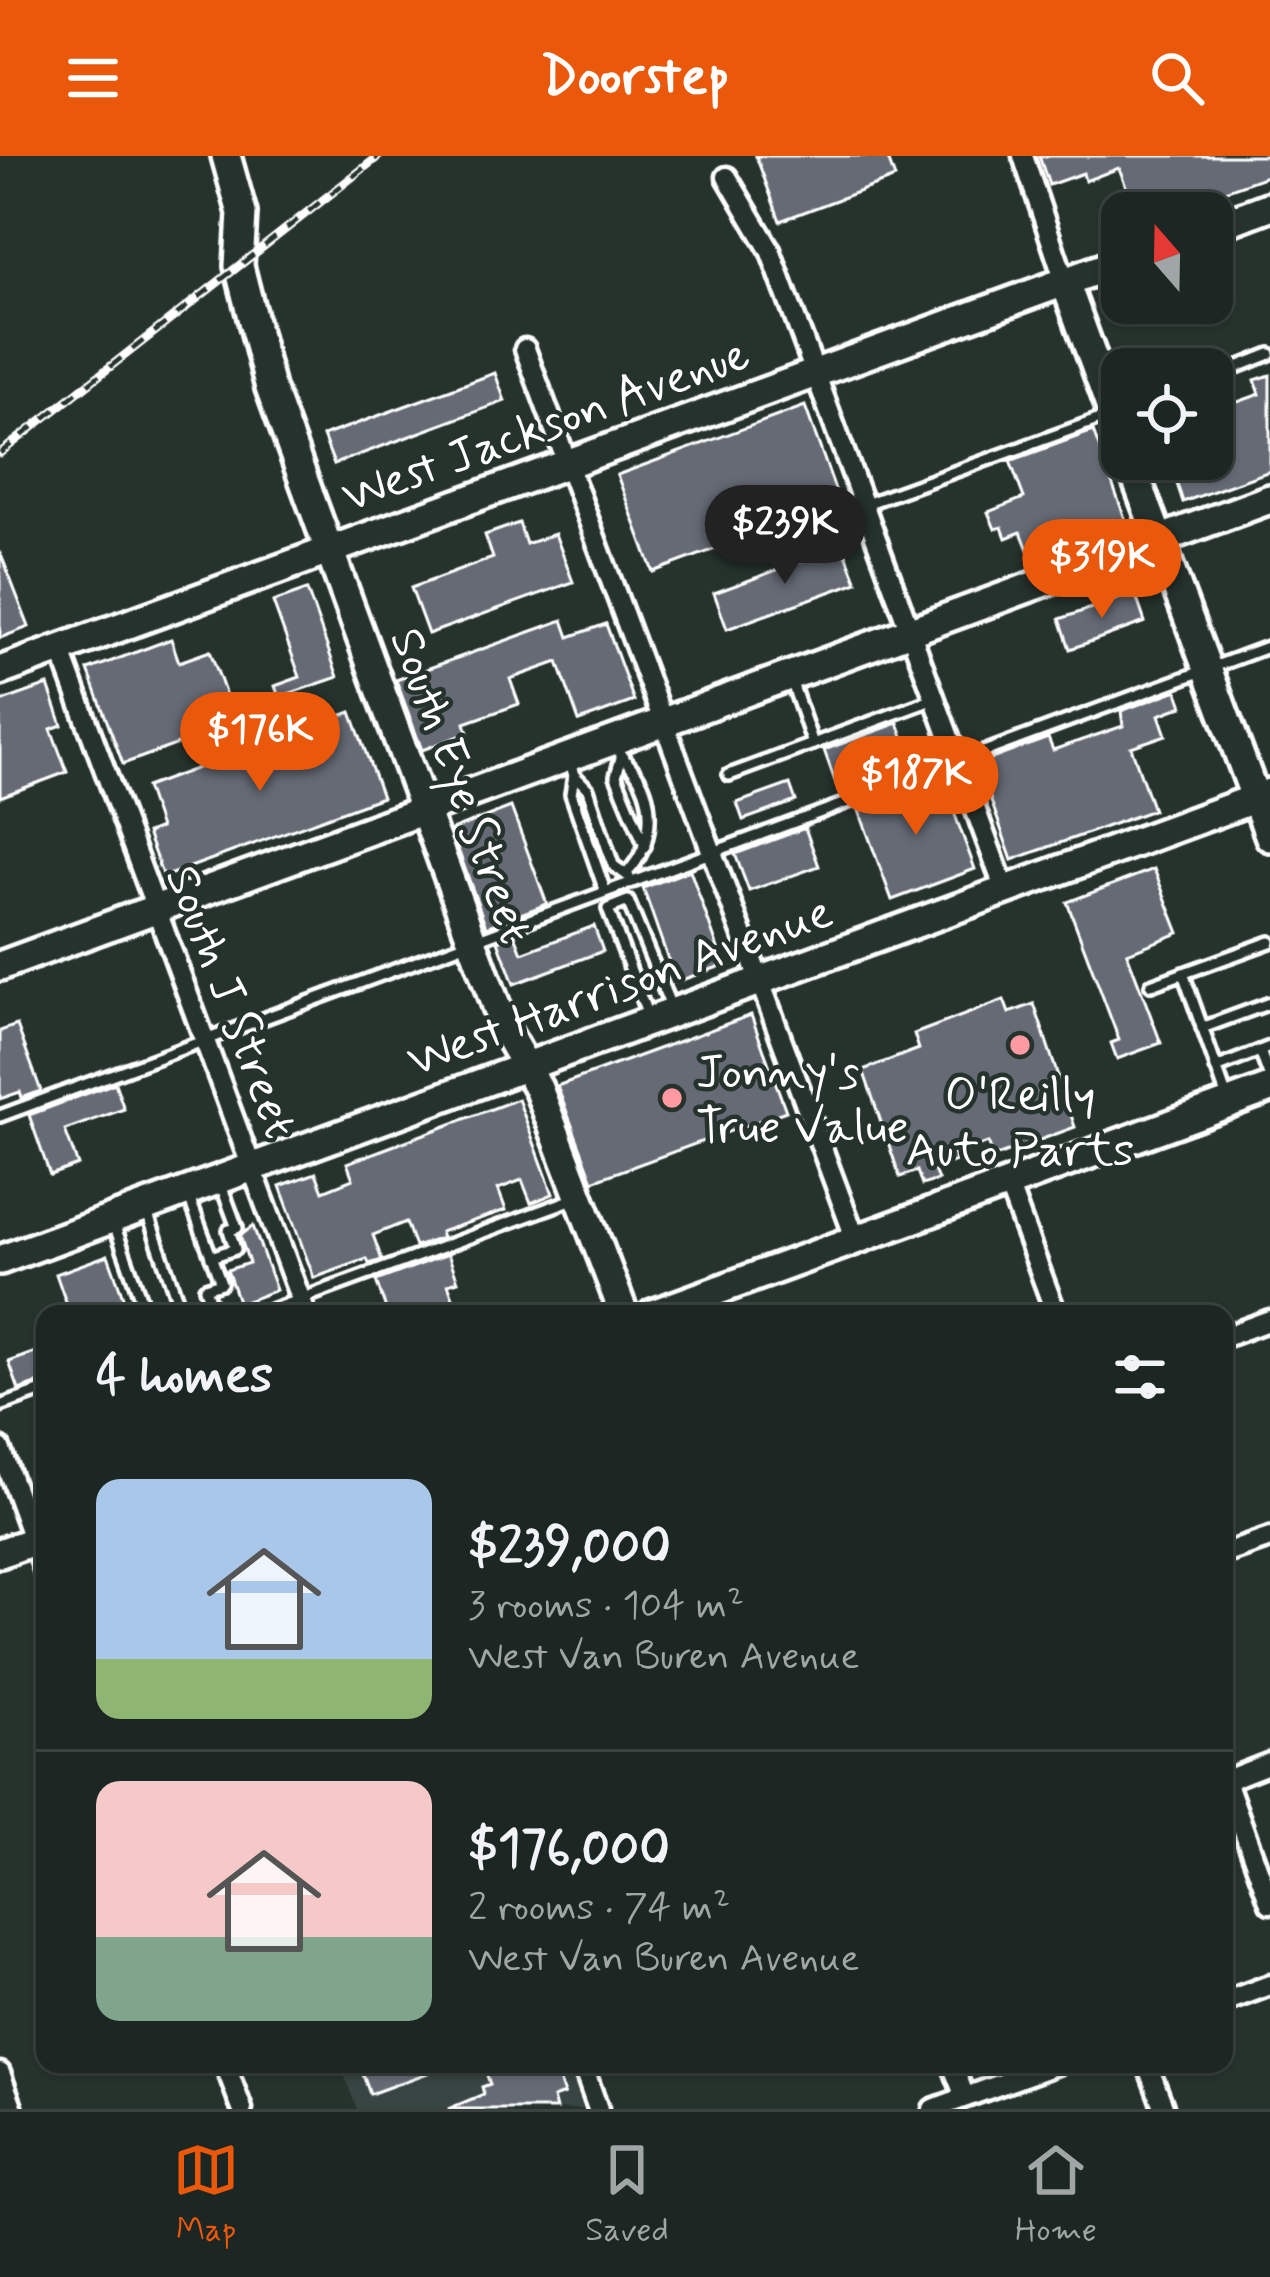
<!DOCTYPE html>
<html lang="en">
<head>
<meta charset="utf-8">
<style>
  body { margin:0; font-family:Mynerve,sans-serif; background:#29322f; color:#f1f3f6; height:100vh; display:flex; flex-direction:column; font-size:45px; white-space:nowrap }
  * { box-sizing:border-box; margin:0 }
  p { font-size:39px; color:#a0a5a5 }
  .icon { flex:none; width:66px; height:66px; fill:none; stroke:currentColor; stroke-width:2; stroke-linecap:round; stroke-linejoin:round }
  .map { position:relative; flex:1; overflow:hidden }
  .details { position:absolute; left:36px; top:1149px; width:1197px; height:768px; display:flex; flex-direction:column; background:#1c2622; border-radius:24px; box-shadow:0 3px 9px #0004,0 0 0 3px #3a4340 }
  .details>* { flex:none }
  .needle { width:78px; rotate:340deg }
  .buttons { position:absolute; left:1101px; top:36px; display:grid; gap:24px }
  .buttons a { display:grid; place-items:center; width:132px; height:132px; border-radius:24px; background:#1c2622; box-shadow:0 3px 9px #0004,0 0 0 3px #3a4340; font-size:60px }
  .price { position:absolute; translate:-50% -102px; padding:0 27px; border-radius:42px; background:#ea580c; color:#fff; font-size:39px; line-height:78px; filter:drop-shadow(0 3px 6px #0008) }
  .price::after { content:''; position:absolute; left:50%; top:72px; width:36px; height:27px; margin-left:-18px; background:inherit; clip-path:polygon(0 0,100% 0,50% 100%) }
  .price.on { background:#222; color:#fff }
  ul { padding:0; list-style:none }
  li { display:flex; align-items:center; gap:36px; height:300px; padding:0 60px }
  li+li { border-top:3px solid #3a4340 }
  li span { display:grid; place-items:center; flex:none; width:336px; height:240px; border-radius:24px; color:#555 }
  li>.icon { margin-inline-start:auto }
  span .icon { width:144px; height:144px; fill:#fffc; stroke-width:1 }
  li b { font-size:51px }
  h2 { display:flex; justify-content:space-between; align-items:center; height:144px; padding:0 60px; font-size:51px }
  header { display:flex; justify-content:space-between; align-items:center; height:156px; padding:0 60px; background:#ea580c; color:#fff; font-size:54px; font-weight:700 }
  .dock { display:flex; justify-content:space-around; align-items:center; height:168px; border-top:3px solid #3a4340; background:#1c2622; font-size:33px; color:#a0a5a5 }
  .dock a { display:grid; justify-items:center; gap:6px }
  .dock .on { color:#ea580c }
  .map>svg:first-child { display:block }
  .built { fill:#394442 }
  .building { fill:#656a74; stroke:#fff; stroke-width:3 }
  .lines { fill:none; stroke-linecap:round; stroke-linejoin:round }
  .lane-casing { stroke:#fff; stroke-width:18 }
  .street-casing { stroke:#fff; stroke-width:27 }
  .secondary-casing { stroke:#fff; stroke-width:36 }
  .lane { stroke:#26332d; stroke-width:9 }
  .street { stroke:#26332d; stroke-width:18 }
  .secondary { stroke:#26332d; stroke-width:27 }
  .rail-casing { stroke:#fff; stroke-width:9 }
  .rail { stroke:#26332d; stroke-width:4.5; stroke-dasharray:14; stroke-linecap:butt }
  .poi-dot { fill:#ff9aa2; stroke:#26332d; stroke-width:4.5 }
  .labels { text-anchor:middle; stroke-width:9; stroke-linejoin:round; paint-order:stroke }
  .street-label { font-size:48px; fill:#fff; stroke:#26332d }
  .poi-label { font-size:48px; fill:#fff; stroke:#26332d; text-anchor:start }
</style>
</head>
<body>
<header><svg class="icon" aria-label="menu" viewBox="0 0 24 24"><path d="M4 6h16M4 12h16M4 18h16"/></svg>Doorstep<svg class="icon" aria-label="search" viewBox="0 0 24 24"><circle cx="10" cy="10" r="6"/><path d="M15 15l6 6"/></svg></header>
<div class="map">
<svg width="1270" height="1953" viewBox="0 0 1270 1953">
  <rect width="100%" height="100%" fill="#26332d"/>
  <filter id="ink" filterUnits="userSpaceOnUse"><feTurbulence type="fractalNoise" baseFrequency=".00833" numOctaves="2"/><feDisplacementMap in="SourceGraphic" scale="24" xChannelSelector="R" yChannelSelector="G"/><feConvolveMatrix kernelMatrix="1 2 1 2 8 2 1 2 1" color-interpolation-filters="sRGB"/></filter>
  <g filter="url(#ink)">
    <path class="built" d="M340,1908H567L583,1953H357Z"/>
    <g class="building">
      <path d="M756,0H887L895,22L780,65Z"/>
      <path d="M1039,0H1270V19L1163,57H1136L1119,12L1085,25L1083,17L1049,29Z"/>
      <path d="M495,217L505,245L334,308L323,280Z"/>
      <path d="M1270,219V315L1183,346L1173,316L1156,322L1149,303H1212V255L1260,238L1255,224Z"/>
      <path d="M805,250L840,347L653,416L617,319Z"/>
      <path d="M1093,275L1126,365L1031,401L1021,376L1006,382L1002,371L995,373L988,356L1024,342L1010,305Z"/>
      <path d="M519,367L526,388L555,378L573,426L428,478L411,432L493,402L485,379Z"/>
      <path d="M843,390L857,426L727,473L714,437Z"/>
      <path d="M0,396L29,471L0,482Z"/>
      <path d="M307,434L338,521L279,541L275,530L300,521L273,446Z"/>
      <path d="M1135,437L1145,466L1070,493L1060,463Z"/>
      <path d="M563,464L569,481L606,468L634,545L579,565L558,506L510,523L519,548L465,567L468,577L422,594L396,524Z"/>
      <path d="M171,483L179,506L210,495L236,567L123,608L88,514Z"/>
      <path d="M48,529L62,569L51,573L67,616L0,641V546Z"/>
      <path d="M1177,534L1183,550L1159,559L1166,579L1131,591L1153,654L1012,704L978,608L1048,582L1053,594L1123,570L1121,555Z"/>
      <path d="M351,556L382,641L163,721L147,677L160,672L146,631Z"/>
      <path d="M898,567L911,601L836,628L824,594Z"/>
      <path d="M941,621L975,713L892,744L858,652Z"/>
      <path d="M790,628L796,645L743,664L737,647Z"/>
      <path d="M511,651L547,748L486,771L451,674Z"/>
      <path d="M805,672L819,710L749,735L735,698Z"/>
      <path d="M1154,713L1179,777L1127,797L1161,887L1117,903L1111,887L1119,884L1067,746Z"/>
      <path d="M690,714L724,809L676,826L643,732Z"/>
      <path d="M594,770L603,795L514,828L498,785L515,779L522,797Z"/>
      <path d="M1004,844L1009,857L1034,848L1075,971L994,1001L988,987L954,999L956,1005L934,1014L938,1024L922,1029L917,1015L900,1021L863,914L919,893L914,878Z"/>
      <path d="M751,859L786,955L593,1025L557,930Z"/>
      <path d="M17,869L41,935L22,942L20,936L0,943V875Z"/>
      <path d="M115,927L124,953L65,974L78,1009L50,1019L29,959Z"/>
      <path d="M518,943L553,1038L531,1047L522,1024L498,1033L506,1054L440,1076L442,1082L415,1091L406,1066L373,1079L382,1104L369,1108L367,1103L314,1122L280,1030L316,1017L323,1035L353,1023L347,1007Z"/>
      <path d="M253,1070L276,1134L239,1148L227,1114L249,1107L240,1080Z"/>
      <path d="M448,1098L458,1125L448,1128L459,1158H388L376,1125Z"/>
      <path d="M108,1099L129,1158H70L56,1118Z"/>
      <path d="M45,1193V1225L19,1234L9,1206Z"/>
      <path d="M359,1908H446L447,1910L370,1938Z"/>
      <path d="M483,1908H533L535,1913L553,1908L564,1938L553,1942L556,1953H448L484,1938L482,1931L490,1928Z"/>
    </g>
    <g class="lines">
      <defs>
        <g id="lane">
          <path d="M1212,221L1270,198"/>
          <path d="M863,349L1111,259"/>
          <path d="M791,524L813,588"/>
          <path d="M615,589C620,600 625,603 632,612C657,642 654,689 627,717"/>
          <path d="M621,602L616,620L645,690"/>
          <path d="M570,607L574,619L588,633L613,709L629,721"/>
          <path d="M574,619L571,638L605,735"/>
          <path d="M729,619L934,543"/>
          <path d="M1183,817L1227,942"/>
          <path d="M1151,829L1270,786"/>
          <path d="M649,863L608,753L628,745L671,851"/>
          <path d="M1202,872L1270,847"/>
          <path d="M1260,895L1270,922"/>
          <path d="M1216,912L1270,891"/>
          <path d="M0,960L1270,490"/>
          <path d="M189,1041L221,1127L205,1132L214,1158"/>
          <path d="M147,1056L182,1158"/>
          <path d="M114,1068L146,1158"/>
          <path d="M211,1101L235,1093L229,1074L237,1072L221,1029"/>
          <path d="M260,1158L576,1042"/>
          <path d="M0,1250L45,1234"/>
        </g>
        <g id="street">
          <path d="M1023,0L1065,126"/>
          <path d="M727,21L770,94L1005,734"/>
          <path d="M525,193L856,1084"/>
          <path d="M60,493L306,1158"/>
          <path d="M1008,1028L1056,1158"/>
          <path d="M1224,1181L1270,1164"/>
          <path d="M0,1292L45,1416"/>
          <path d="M1224,1398L1270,1382"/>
          <path d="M1224,1619L1270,1747"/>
          <path d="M1224,1625L1270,1607"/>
          <path d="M1224,1846L1270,1829"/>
          <path d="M225,1908L242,1953"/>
          <path d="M582,1908L598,1953"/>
          <path d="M952,1908L965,1941"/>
          <path d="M1147,1908L1164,1953"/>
          <path d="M0,1917L13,1953"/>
          <path d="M933,1953L1057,1908"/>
        </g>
        <g id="secondary">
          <path d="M226,0L242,57L239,110L270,232L504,872L538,932L624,1158"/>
          <path d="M1212,72L1270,50"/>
          <path d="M1065,126L1122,283"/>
          <path d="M1129,303L1270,681"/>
          <path d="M0,515L1122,105"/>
          <path d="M0,810L1270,343"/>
          <path d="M0,1104L1270,637"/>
          <path d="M653,1158L1270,932"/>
          <path d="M0,1397L45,1381"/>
        </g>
      </defs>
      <use href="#lane" class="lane-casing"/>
      <use href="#street" class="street-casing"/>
      <use href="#secondary" class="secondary-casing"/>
      <use href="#lane" class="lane"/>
      <use href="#street" class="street"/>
      <use href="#secondary" class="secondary"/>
      <defs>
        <path id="rail" d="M0,297L379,0"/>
      </defs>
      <use href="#rail" class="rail-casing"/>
      <use href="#rail" class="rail"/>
    </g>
  </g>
  <g class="poi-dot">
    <circle cx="1020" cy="889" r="12"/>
    <circle cx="672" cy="942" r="12"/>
  </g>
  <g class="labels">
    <g class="street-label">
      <text transform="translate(545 267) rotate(-20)" y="17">West Jackson Avenue</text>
      <text transform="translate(463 629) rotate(70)" y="17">South Eye Street</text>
      <text transform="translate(619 828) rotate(-20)" y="17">West Harrison Avenue</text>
      <text transform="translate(233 845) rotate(69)" y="17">South J Street</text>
    </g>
    <g class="poi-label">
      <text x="696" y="931">Jonny's<tspan x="696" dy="55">True Value</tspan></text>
      <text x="1020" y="954" text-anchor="middle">O'Reilly<tspan x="1020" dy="55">Auto Parts</tspan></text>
    </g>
  </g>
</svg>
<div class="buttons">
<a><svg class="needle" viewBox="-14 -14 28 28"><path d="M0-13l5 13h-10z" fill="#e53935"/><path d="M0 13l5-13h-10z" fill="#a0a5a5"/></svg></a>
<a><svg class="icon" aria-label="locate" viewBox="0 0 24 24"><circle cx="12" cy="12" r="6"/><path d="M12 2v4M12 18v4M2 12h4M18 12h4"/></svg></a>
</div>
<b class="price on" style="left:785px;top:431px">$239K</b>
<b class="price" style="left:1102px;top:465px">$319K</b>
<b class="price" style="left:260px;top:638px">$176K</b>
<b class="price" style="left:916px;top:682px">$187K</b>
<section class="details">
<h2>4 homes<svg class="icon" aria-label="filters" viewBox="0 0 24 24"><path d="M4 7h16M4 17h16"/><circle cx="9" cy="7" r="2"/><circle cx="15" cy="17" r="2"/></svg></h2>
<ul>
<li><span style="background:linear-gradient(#a9c7e8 75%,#8fb573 0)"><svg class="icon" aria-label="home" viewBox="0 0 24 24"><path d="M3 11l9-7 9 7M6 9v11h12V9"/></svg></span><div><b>$239,000</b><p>3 rooms · 104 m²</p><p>West Van Buren Avenue</p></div></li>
<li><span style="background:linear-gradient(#f6c9c9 65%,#7fa58c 0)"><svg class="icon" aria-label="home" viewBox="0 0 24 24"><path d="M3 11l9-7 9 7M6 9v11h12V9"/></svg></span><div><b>$176,000</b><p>2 rooms · 74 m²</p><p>West Van Buren Avenue</p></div></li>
</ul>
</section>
</div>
<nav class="dock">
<a class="on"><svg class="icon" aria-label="map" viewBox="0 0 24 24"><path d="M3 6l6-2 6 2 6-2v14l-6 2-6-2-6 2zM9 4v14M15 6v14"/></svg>Map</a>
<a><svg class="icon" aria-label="saved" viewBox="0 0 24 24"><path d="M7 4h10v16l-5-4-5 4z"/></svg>Saved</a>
<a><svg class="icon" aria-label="home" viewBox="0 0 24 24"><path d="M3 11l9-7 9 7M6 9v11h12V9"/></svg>Home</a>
</nav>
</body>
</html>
